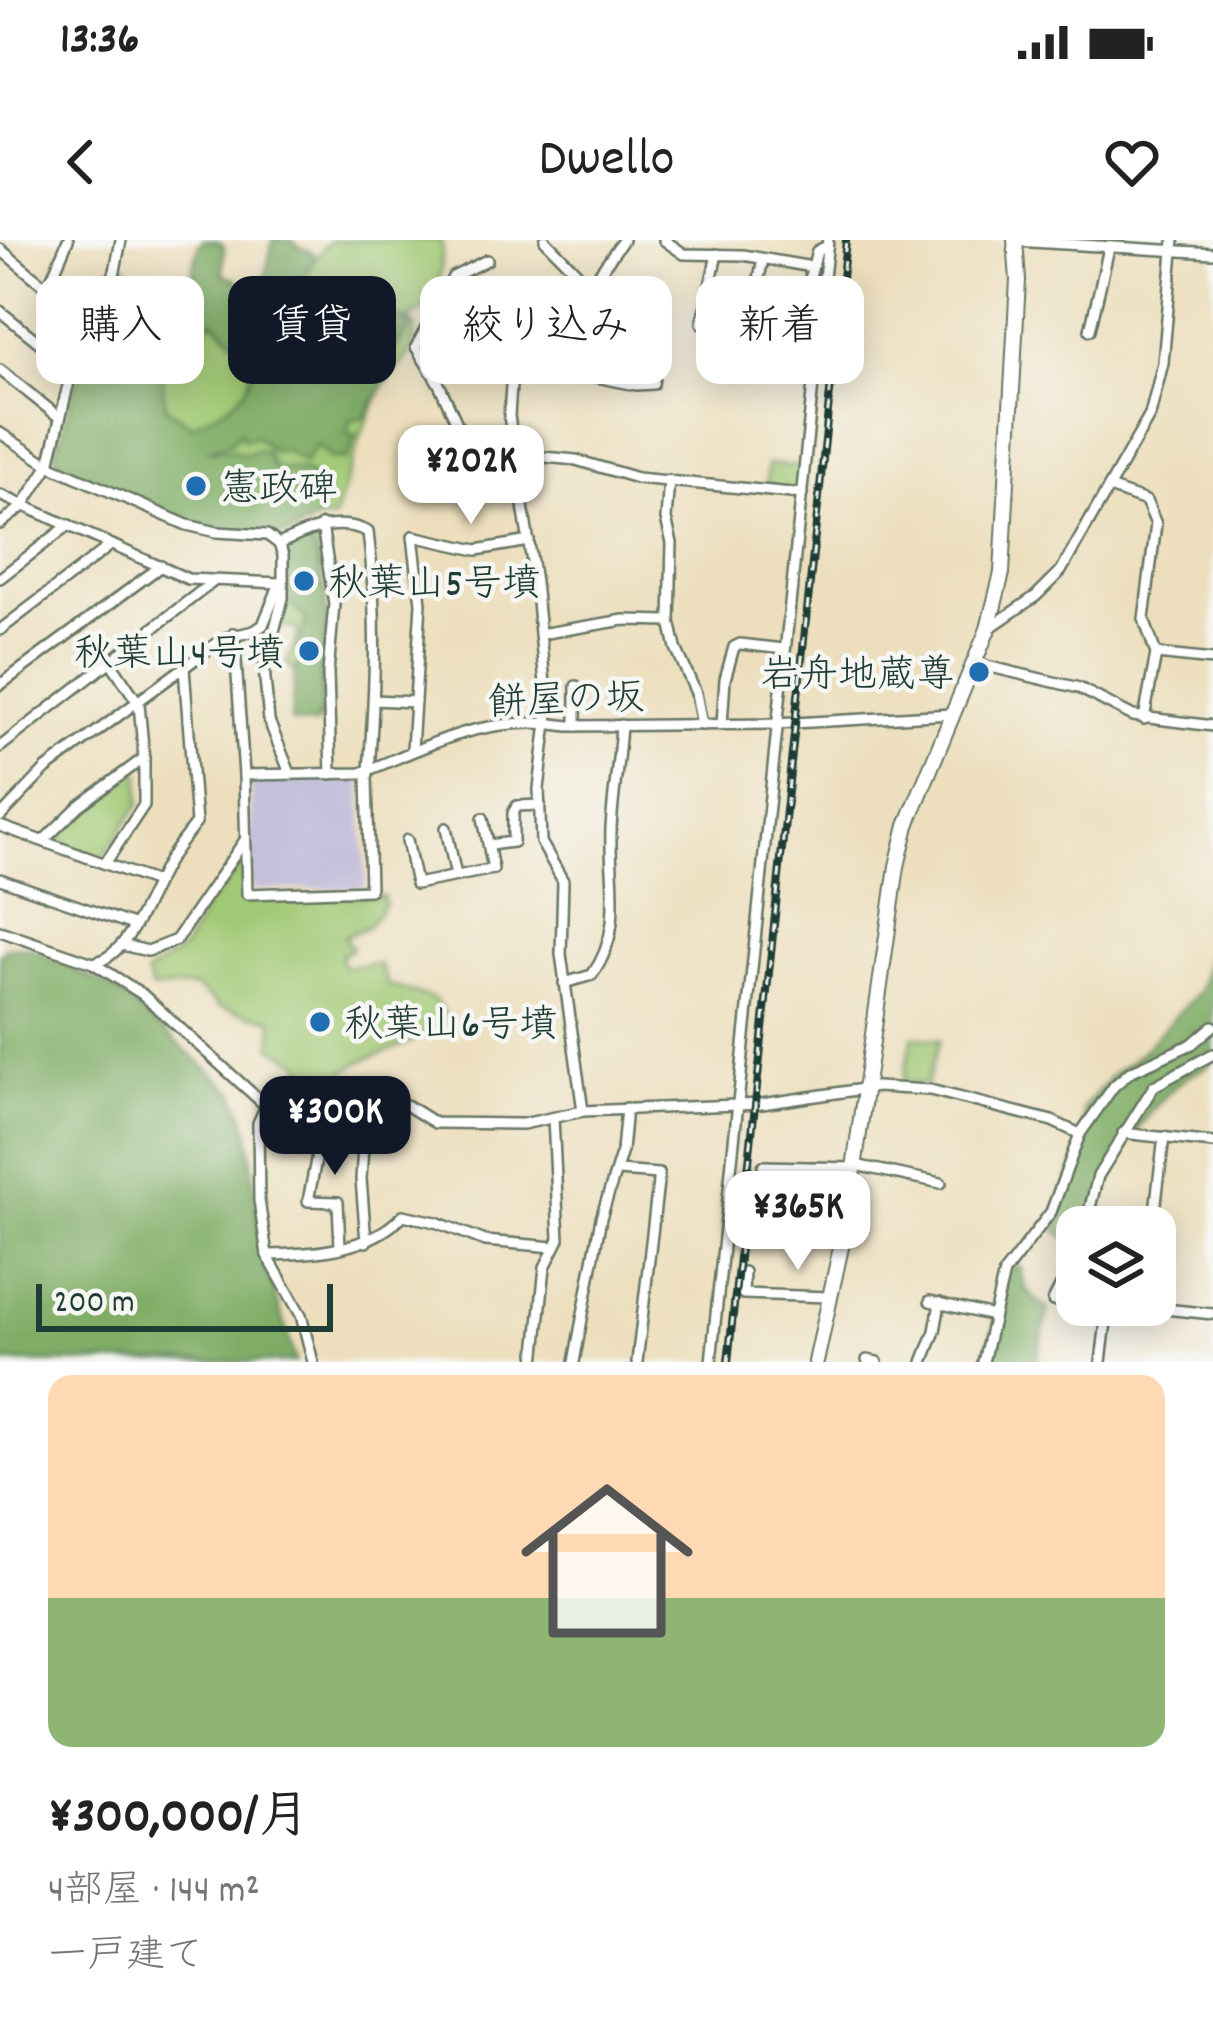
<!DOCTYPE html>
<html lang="ja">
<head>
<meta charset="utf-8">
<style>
  body { margin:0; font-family:Dekko,"Klee One",sans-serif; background:#f2f2f2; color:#222; height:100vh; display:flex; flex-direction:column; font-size:45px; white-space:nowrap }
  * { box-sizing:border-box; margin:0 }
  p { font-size:39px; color:#767676 }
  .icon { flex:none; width:66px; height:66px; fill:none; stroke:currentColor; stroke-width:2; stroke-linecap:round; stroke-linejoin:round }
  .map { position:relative; height:1122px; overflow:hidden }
  .sheet { display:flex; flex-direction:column; background:#fff; flex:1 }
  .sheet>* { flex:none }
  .top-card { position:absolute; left:36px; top:36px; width:1143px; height:108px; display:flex; gap:24px }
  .fabs { position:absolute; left:1056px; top:966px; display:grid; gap:24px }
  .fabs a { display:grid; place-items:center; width:120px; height:120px; border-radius:24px; background:#fff; box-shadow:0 6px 30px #0003; font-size:60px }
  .scale { position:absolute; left:36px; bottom:30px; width:297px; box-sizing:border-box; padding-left:12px; border:6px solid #1f3d34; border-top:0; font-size:33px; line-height:42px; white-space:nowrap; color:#1f3d34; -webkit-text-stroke:9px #f6f6f2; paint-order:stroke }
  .price { position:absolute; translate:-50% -102px; padding:0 27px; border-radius:24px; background:#fff; color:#222; font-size:39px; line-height:78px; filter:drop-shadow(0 3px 6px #0008) }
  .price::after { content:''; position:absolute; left:50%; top:72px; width:36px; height:27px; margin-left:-18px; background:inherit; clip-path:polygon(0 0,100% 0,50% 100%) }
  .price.current { background:#111827; color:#fff }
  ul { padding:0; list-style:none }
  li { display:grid; align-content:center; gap:24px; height:636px; padding:0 48px }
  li+li { border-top:3px solid #e0e0e0 }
  li span { display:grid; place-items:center; height:372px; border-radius:24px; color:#555 }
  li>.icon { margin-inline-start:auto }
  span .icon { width:216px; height:216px; fill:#fffc; stroke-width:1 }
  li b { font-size:51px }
  .chip { padding:0 42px; border-radius:24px; background:#fff; box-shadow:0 6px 30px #0003; font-size:42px; line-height:108px }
  .chip.current { background:#111827; color:#fff }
  .status { display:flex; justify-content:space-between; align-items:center; height:84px; padding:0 60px; background:#fff; direction:ltr }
  .status svg { height:33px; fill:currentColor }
  header { display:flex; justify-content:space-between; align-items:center; height:156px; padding:0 48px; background:#fff; font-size:54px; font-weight:600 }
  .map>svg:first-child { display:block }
  .industrial { fill:#c4c0db }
  .green { fill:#a1c975; stroke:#608354; stroke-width:3 }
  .forest { fill:#80ad66; stroke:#50754d; stroke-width:3; fill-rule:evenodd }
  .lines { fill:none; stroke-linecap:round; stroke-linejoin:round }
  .street-casing { stroke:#677664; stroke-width:14 }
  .secondary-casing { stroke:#677664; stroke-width:18 }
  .street { stroke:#fff; stroke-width:9 }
  .secondary { stroke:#fff; stroke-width:14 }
  .rail-casing { stroke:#1f3d34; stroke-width:8 }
  .rail { stroke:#f6f6f2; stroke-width:3; stroke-dasharray:9; stroke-linecap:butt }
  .poi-dot { fill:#1f6fb2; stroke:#f6f6f2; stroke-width:4.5 }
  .labels { text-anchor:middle; stroke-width:9; stroke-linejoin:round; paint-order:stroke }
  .poi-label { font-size:39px; fill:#1f3d34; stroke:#f6f6f2; text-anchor:start }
  .street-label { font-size:39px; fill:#1f3d34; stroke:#f6f6f2 }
</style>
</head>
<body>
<div class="status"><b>13:36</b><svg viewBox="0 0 49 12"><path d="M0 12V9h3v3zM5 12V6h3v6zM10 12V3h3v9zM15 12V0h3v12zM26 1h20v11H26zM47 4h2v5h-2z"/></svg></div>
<header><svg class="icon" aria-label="back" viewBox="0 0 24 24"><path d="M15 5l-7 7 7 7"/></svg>Dwello<svg class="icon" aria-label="heart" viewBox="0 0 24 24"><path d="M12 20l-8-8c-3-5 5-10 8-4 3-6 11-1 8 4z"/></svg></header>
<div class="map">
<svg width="1213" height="1122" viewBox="0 0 1213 1122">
  <rect width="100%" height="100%" fill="#f6f6f2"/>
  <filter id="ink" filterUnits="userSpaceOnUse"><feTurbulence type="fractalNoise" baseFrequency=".00833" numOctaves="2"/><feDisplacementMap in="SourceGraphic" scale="24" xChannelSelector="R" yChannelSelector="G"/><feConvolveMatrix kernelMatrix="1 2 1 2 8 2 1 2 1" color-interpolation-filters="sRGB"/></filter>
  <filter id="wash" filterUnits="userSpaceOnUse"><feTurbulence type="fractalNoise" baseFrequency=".004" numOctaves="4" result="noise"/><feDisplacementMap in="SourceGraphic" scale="48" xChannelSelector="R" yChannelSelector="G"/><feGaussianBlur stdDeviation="2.7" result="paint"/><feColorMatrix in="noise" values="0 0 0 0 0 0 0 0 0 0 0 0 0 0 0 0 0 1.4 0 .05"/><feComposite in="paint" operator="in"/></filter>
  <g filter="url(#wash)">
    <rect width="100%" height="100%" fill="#eddfbd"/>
    <path class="industrial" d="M251,540H361L366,644L363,648L255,650L251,646Z"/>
    <g class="green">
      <path d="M330,0H442C443,30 439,68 407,79L415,86L413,110L383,146L361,195L334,279L317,280L300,290L58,223L79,132L105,91L135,97L155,67L290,61L330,90L335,81L328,83L291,57L302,35Z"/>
      <path d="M768,224L803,227L801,252L766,249Z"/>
      <path d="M315,298L318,301L327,385L322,482L293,476L295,432L287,424L298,394L295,388L281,386L287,361V312L296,304Z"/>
      <path d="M135,531L140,533V563L102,618L56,602L82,571Z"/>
      <path d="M240,624L243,625L246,657L383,656L385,664L367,687L344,696L352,709L342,714L341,721L344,727L379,724L388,745L434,759L444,774L441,785C412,802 401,807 369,818C346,827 336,843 307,847L301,823L272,807L273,780L219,767L196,747L152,749L146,734L184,709L207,663L232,638V631Z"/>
      <path d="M913,796L940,800L926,845L903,842Z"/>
    </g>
    <g class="forest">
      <path d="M202,0L218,1L224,6L223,35L238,40L241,46L264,43L273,0H292L300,8L311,12L314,16L310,29L294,41L299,49L280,66L255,79L268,95L292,97L298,116L311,134H326L357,90L371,84L375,94L358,126H367L381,106L396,96L385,84L384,74L406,81L411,87L385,122L384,126L390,125L393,130L365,177L351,180L347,194L356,196L346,219H330L317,204L304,223L286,211L274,212L256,197L244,199L240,192L231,202L207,210L230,209L245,215L257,210L266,212L274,228L303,230L327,247L317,280C304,288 289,297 273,297C198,298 123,255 58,223L55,216L79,132L121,27L126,26L110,104L118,111L125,99L135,96C138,72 168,64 184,47C197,33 193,15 202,0ZM212,80C273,129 258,155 191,185L166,168C152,103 179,117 212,80Z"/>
      <path d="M298,301L313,308L325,351L327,385L320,427L322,468L315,485L291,482L295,431L303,417L297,409L307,378L287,362V312Z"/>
      <path d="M1213,695V821C1204,832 1192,831 1182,840C1140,876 1106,933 1094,987H1077V1005L1057,992L1058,969L1083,904L1084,868L1113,834L1140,814L1200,750Z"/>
      <path d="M8,707L31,708L117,751L234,852L248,887L261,1010L296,1122H0V714Z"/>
      <path d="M1014,1025L1021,1028C1022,1051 1032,1057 1049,1070L1036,1122H986L1005,1039Z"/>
    </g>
  </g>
  <g filter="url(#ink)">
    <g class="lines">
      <defs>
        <g id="street">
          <path d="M545,0L590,46"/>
          <path d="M664,0L684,14L743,15L812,27"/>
          <path d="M1015,1L1213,13"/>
          <path d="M0,9L91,84"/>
          <path d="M763,19L750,81L797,85L817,11L827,6"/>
          <path d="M487,20L453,37L416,107L439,144L459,188L490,206L512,214L576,220L637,238L802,254"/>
          <path d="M47,49L68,0"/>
          <path d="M571,60L595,87L659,110L653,144L636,145L581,134L588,81"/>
          <path d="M0,71L72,129"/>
          <path d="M702,83L717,14"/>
          <path d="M1090,90L1109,8"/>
          <path d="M715,113L816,123"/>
          <path d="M0,130L59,177"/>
          <path d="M0,193L49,225L187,285L217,292L267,295L279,304L283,315V358L264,428L269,481L290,533"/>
          <path d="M669,240L666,279L672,303L670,381L676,408L696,453L702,485"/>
          <path d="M1109,248L1146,261L1156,284L1144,379L1156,414L1144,479"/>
          <path d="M0,255L188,339L280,343"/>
          <path d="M0,284L22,267L49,225L72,129L115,31L121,0"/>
          <path d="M322,285L334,364L328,433L331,534"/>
          <path d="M279,304C308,290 338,277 368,292C378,372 375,449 369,530L367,537L370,650L247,654L244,535L361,533C434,504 485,473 569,486L776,484L952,474"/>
          <path d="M0,338L69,285"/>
          <path d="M988,389L1036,356L1061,331L1150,175L1163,123L1174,0"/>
          <path d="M0,390L111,305"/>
          <path d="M234,393L244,535"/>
          <path d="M540,394L624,380L670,381"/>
          <path d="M1156,414L1213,420"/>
          <path d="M974,423L1079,448L1133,476L1213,486"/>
          <path d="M0,445L161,326"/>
          <path d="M576,446V486"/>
          <path d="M374,460L415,462"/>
          <path d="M722,484L725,439L734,407L740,404L784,409"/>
          <path d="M0,507L214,341"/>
          <path d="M412,509L421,363L413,296L477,310L529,301"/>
          <path d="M0,577L46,529L224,398L254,391L263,385L278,348"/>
          <path d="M0,586L156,642"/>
          <path d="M446,588L456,636"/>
          <path d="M44,600L79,566L144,518"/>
          <path d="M407,600L416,644L493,629L483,578"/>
          <path d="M489,605L513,602V573L517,566L540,565"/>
          <path d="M106,622L144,565V518L139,464L110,421"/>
          <path d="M0,639L133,685"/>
          <path d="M0,691L93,723L142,754L266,866"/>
          <path d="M122,705L148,711L176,700L245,600"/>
          <path d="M93,723C130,716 149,653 167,623C175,609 186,596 196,583L184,428"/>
          <path d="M564,743L592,735C625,689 609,641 611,589C613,554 619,520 621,485"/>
          <path d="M313,854L310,907L317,915L308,961L338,962L340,1007"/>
          <path d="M583,871L561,714L563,641L541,602L539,549L548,474L535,342L509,176L513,114L521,89L531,79L590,46L623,0"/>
          <path d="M1123,893L1213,903"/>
          <path d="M855,925L941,943"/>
          <path d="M763,926L854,928"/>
          <path d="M617,931L659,934L637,1122"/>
          <path d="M1085,987L1098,936L1154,846L1213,814"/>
          <path d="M1153,987L1164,897"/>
          <path d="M366,1002L361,939L366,857"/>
          <path d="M1077,1013L1053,1061H1077"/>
          <path d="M267,1015C313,1014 370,1011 403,975L436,982L485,1001L554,1007"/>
          <path d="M744,1032L743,1054L828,1057"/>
          <path d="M930,1061L993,1076"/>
          <path d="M1126,1065L1213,1074"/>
          <path d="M867,1120L877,1122"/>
          <path d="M313,1122L301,1075L267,1015L259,960L258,883L266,866L292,855L366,857L406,865L435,883L523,884L583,871L762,864L876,847L930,850L1052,881L1080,894"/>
          <path d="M535,1122L545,1027L559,999L553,878"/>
          <path d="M574,1122L601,978L622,911L626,868"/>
          <path d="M711,1122L828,0"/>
          <path d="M923,1122L935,1091L940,1063"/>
          <path d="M983,1122L1004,1033L1051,972L1080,894L1114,846L1130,832L1192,804L1213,786"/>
          <path d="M1101,1122L1108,1065"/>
        </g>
        <path id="secondary" d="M816,1122L846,984L897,626L907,585L988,389L1002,333L1018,40L1015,0"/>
      </defs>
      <use href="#street" class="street-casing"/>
      <use href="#secondary" class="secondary-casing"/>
      <use href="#street" class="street"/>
      <use href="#secondary" class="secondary"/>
      <defs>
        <path id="rail" d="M728,1122L846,0"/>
      </defs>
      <use href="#rail" class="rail-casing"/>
      <use href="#rail" class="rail"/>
    </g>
  </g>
  <g class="poi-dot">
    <circle cx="196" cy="246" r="12"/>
    <circle cx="304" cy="341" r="12"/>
    <circle cx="309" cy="411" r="12"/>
    <circle cx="979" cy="432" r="12"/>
    <circle cx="320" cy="782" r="12"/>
  </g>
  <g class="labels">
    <g class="poi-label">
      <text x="220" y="260">憲政碑</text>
      <text x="328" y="355">秋葉山5号墳</text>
      <text x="285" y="425" text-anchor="end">秋葉山4号墳</text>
      <text x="955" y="446" text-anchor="end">岩舟地蔵尊</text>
      <text x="344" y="796">秋葉山6号墳</text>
    </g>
    <g class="street-label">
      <text transform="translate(566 457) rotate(-2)" y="14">餅屋の坂</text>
    </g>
  </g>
</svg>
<div class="fabs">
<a><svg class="icon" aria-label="layers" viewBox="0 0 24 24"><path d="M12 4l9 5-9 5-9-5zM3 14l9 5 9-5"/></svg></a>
</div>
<div class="scale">200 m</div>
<b class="price" style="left:471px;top:287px">¥202K</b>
<b class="price current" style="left:335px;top:938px">¥300K</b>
<b class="price" style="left:798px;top:1033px">¥365K</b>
<div class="top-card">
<a class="chip">購入</a>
<a class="chip current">賃貸</a>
<a class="chip">絞り込み</a>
<a class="chip">新着</a>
</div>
</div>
<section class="sheet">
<ul>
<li><span style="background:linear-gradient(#ffd9b3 60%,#8fb573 0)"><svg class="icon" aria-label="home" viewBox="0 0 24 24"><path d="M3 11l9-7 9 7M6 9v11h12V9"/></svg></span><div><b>¥300,000/月</b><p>4部屋 · 144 m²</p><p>一戸建て</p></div></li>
</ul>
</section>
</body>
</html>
